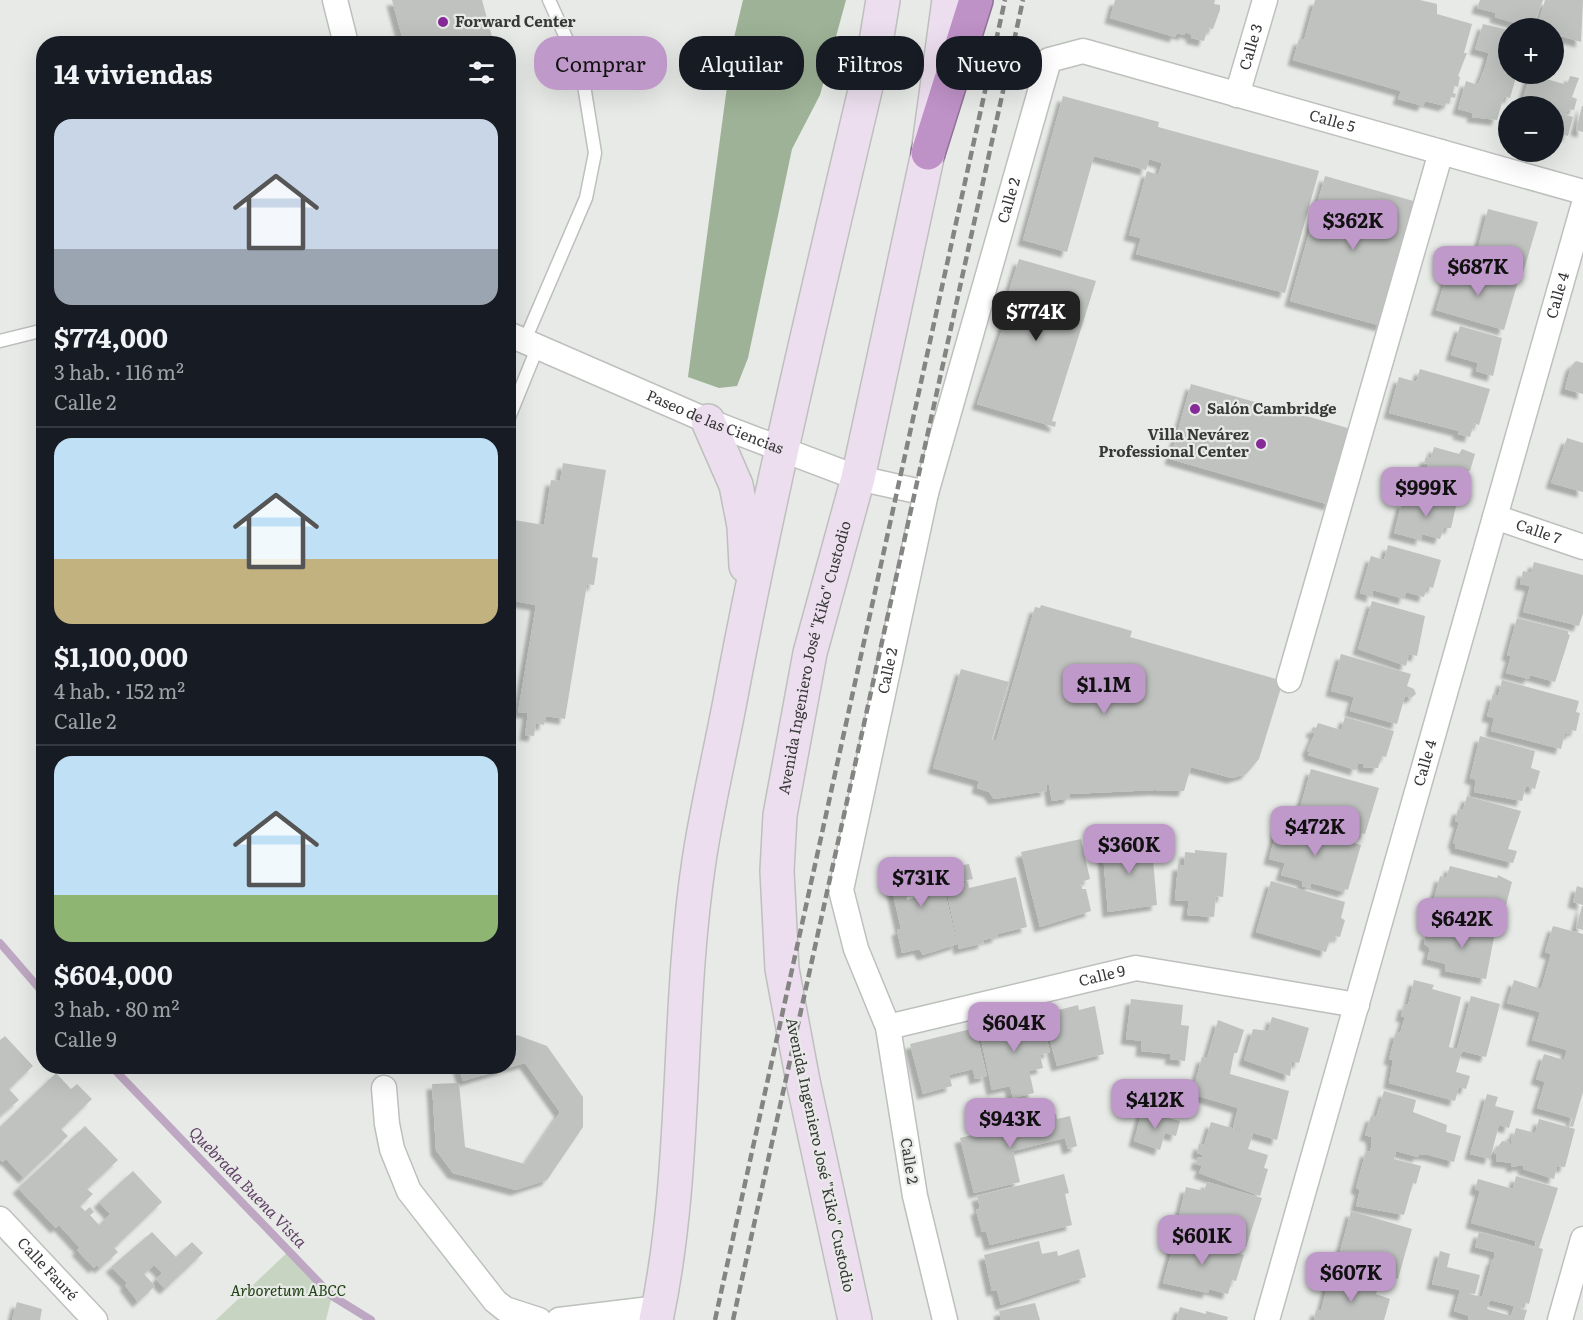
<!DOCTYPE html>
<html lang="es">
<head>
<meta charset="utf-8">
<style>
  body { margin:0; font-family:Literata,serif; background:#242831; color:#f1f3f6; height:100vh; display:flex; flex-direction:column; font-size:22px; white-space:nowrap }
  * { box-sizing:border-box; margin:0 }
  p { font-size:20px; color:#9ea1a6 }
  .icon { flex:none; width:33px; height:33px; fill:none; stroke:currentColor; stroke-width:2; stroke-linecap:round; stroke-linejoin:round }
  .map { position:relative; flex:1; overflow:hidden }
  .sheet { position:absolute; left:36px; top:36px; width:480px; height:1038px; display:flex; flex-direction:column; background:#171b24; border-radius:24px; box-shadow:0 6px 24px #0002 }
  .sheet>* { flex:none }
  .top-card { position:absolute; left:534px; top:36px; width:570px; height:54px; display:flex; gap:12px }
  .buttons { position:absolute; left:1498px; top:18px; display:grid; gap:12px }
  .buttons a { display:grid; place-items:center; width:66px; height:66px; border-radius:50%; background:#171b24; box-shadow:0 6px 24px #0002; font-size:30px }
  .price { position:absolute; translate:-50% -51px; padding:0 14px; border-radius:12px; background:#c099cb; color:#111; font-size:20px; line-height:39px; filter:drop-shadow(0 2px 3px #0008) }
  .price::after { content:''; position:absolute; left:50%; top:36px; width:18px; height:14px; margin-left:-9px; background:inherit; clip-path:polygon(0 0,100% 0,50% 100%) }
  .price.selected { background:#222; color:#fff }
  ul { padding:0; list-style:none }
  li { display:grid; align-content:center; gap:12px; height:318px; padding:0 18px }
  li+li { border-top:2px solid #363941 }
  li span { display:grid; place-items:center; height:186px; border-radius:18px; color:#555 }
  li>.icon { margin-inline-start:auto }
  span .icon { width:108px; height:108px; fill:#fffc; stroke-width:1 }
  li b { font-size:26px }
  h2 { display:flex; justify-content:space-between; align-items:center; height:72px; padding:0 18px; font-size:26px }
  .tag { padding:0 21px; border-radius:24px; background:#171b24; box-shadow:0 6px 24px #0002; font-size:21px; line-height:54px }
  .tag.selected { background:#c099cb; color:#111 }
  .map>svg:first-child { display:block }
  .green { fill:#c6d4c1 }
  .forest { fill:#9db296 }
  .lines { fill:none; stroke-linecap:round; stroke-linejoin:round }
  .stream { stroke:#bea7c2; stroke-width:8 }
  .building { fill:#bfc2be; fill-rule:evenodd; filter:url(#shadow) }
  .lane-casing { stroke:#bdc0bc; stroke-width:15 }
  .street-casing { stroke:#bdc0bc; stroke-width:27 }
  .secondary-casing { stroke:#bdc0bc; stroke-width:36 }
  .highway-casing { stroke:#8f7295; stroke-width:36 }
  .lane { stroke:#fff; stroke-width:12 }
  .street { stroke:#fff; stroke-width:24 }
  .secondary { stroke:#ecdeee; stroke-width:33 }
  .highway { stroke:#be91c7; stroke-width:33 }
  .rail { stroke:#848583; stroke-width:4.5; stroke-dasharray:9 4.5; stroke-linecap:butt }
  .poi-dot { fill:#852a96; stroke:#e7eae6; stroke-width:2 }
  .labels { text-anchor:middle; stroke-width:4.5; stroke-linejoin:round; paint-order:stroke }
  .poi-label { font-size:15px; font-weight:bold; fill:#373837; stroke:#e7eae6; text-anchor:start }
  .street-label { font-size:15px; fill:#373837; stroke:#e7eae6 }
  .park-label { font-size:15px; font-style:italic; fill:#224017; stroke:#e7eae6 }
  .water-label { font-size:16px; font-style:italic; fill:#603f66; stroke:#e7eae6 }
</style>
</head>
<body>
<div class="map">
<svg width="1583" height="1320" viewBox="0 0 1583 1320">
  <defs>
    <filter id="shadow"><feDropShadow dx="-5.5" dy="5.5" stdDeviation="1.5" flood-color="#0004"/></filter>
  </defs>
  <rect width="100%" height="100%" fill="#e7eae6"/>
  <path class="green" d="M290,1250L332,1296L326,1320H216Z"/>
  <path class="forest" d="M743,0H846L820,95L792,149L748,358L737,386L719,388L688,377L733,42Z"/>
  <g class="lines">
    <g class="stream">
      <path d="M0,943L44,994"/>
      <path d="M111,1066L332,1296L371,1320"/>
    </g>
  </g>
  <g class="building">
    <path d="M392,0H482L494,44H404Z"/>
    <path d="M1115,0H1215L1214,4L1220,5V10L1213,29L1208,28L1204,41L1191,38L1192,35L1185,32L1184,35L1177,33L1178,30L1175,37L1110,18Z"/>
    <path d="M1315,0H1420L1437,4V14L1472,24L1464,53H1467L1458,76L1460,77L1458,87L1454,86L1453,93L1456,94L1455,98L1451,97L1449,104L1446,103L1445,106L1425,101L1423,106L1398,99L1401,91L1293,60L1299,39L1304,40Z"/>
    <path d="M1480,0H1543L1532,28L1495,17L1496,13L1477,8Z"/>
    <path d="M1545,0H1583L1581,42L1554,34V28H1537Z"/>
    <path d="M1483,24L1509,30V74H1517L1510,98L1504,96L1497,120L1472,117L1473,113L1458,109L1466,81L1478,85L1485,67L1489,53L1475,49Z"/>
    <path d="M1530,74H1544L1543,78L1567,85L1570,76L1579,78L1572,97L1577,99L1574,110L1568,109L1566,115L1573,117L1568,136L1554,132V106H1521Z"/>
    <path d="M1063,96L1159,122L1158,127L1319,171L1285,293L1136,254L1141,238L1129,235L1147,171L1158,175L1162,163L1149,159L1146,170L1094,156L1067,252L1023,240Z"/>
    <path d="M1582,106H1583V132L1576,130Z"/>
    <path d="M1325,176L1417,202L1382,326L1290,301Z"/>
    <path d="M1488,209L1538,222L1523,273L1475,260Z"/>
    <path d="M1019,259L1096,281L1052,421L1056,422L1055,427L977,404L1008,312L1003,310Z"/>
    <path d="M1460,264L1518,281L1504,330L1436,310L1446,278L1455,281Z"/>
    <path d="M1460,326L1502,338L1493,376L1476,371L1478,363L1451,355Z"/>
    <path d="M1576,361L1583,363V394L1565,389L1571,366Z"/>
    <path d="M1420,369L1490,389L1479,425L1474,423L1470,437L1458,434L1459,431L1389,413L1399,377L1416,382Z"/>
    <path d="M1191,384L1255,402L1253,405L1288,415L1289,411L1351,429L1330,505L1170,459Z"/>
    <path d="M1567,438L1583,443V492L1551,483Z"/>
    <path d="M1434,447L1459,454L1462,449L1475,454L1470,471H1467L1458,493L1423,483L1425,476L1420,475L1422,469L1427,470L1428,464L1424,463L1426,457L1431,458Z"/>
    <path d="M563,463L606,470L592,557L598,558L594,585L587,584L565,719L546,716L544,725L536,723L534,736L525,735L528,713L518,712L536,605L508,600V519L544,525L551,480L560,481Z"/>
    <path d="M1427,494L1457,502L1451,528H1444L1440,539L1422,534L1421,540L1394,533L1402,502L1423,508Z"/>
    <path d="M1388,545L1441,560L1433,588L1427,586L1424,597L1406,592L1404,599L1373,590L1372,597L1360,593L1371,556L1384,560Z"/>
    <path d="M1534,562L1583,575V613L1579,626L1523,612L1530,586L1520,584L1523,571L1531,573Z"/>
    <path d="M1372,601L1425,616L1417,656L1409,654L1406,666L1358,649Z"/>
    <path d="M1041,605L1132,631L1130,637L1283,681L1259,759L1246,774L1232,778L1191,767L1184,791L1155,790L1070,794V798L1052,801L1049,785H1046L1047,791L994,799L989,792L977,788L979,781L933,768L961,669L1009,682L992,739L996,741L1035,607L1040,608Z"/>
    <path d="M1517,618L1568,631V634L1570,635L1555,682L1530,675L1529,679L1506,673L1511,656L1507,655Z"/>
    <path d="M1341,654L1411,674L1407,686L1414,689L1416,694L1411,698L1405,696L1397,724L1350,711L1354,697L1331,691Z"/>
    <path d="M1502,680L1579,701L1576,712L1580,713L1576,731L1572,730L1571,734L1565,733L1561,749L1491,731L1494,718L1487,716L1493,694L1498,696Z"/>
    <path d="M1345,717L1394,731L1386,757L1382,756L1378,768L1363,767L1364,764L1358,763L1356,770L1308,755L1310,752L1307,751L1315,733L1311,732L1313,727L1316,728L1318,723L1341,730Z"/>
    <path d="M1480,736L1535,751L1531,768L1540,771L1535,789L1526,786L1522,801L1474,792L1476,780L1470,778Z"/>
    <path d="M1311,769L1379,788L1365,834L1361,833V836L1297,819Z"/>
    <path d="M1467,796L1521,811L1508,849L1517,851L1513,863L1455,848L1456,844L1453,843L1459,822L1455,821L1458,809L1463,810Z"/>
    <path d="M1279,822L1361,845L1348,890L1345,889L1344,892L1311,883L1310,888L1302,886L1303,881L1281,875L1285,863L1269,859Z"/>
    <path d="M1151,838L1157,905L1108,912L1102,843Z"/>
    <path d="M1081,839L1090,879L1081,882L1082,889H1086L1091,911L1040,927L1021,852Z"/>
    <path d="M1195,850L1227,853L1223,897L1216,896L1214,917L1187,915L1189,901L1175,900L1178,865H1184L1185,852L1195,853Z"/>
    <path d="M933,858L939,884L906,892L907,900L944,888L957,944L923,955L919,949L902,953L897,930L901,929L886,863L898,860L900,866L908,864L907,861Z"/>
    <path d="M969,864L973,879L962,881L963,884L968,883L969,888L1016,877L1027,927L997,934L998,937L983,940L984,943L959,949L942,869Z"/>
    <path d="M1450,866L1497,878L1498,875L1512,882L1499,932L1478,926L1483,907L1456,900L1452,911L1432,907L1440,876L1446,878Z"/>
    <path d="M1271,881L1345,902L1341,918L1345,920L1340,937L1335,936L1332,942L1329,941L1326,952L1256,932Z"/>
    <path d="M1577,886L1583,888V905L1573,902Z"/>
    <path d="M1582,906H1583V930L1576,928Z"/>
    <path d="M1450,920L1495,932L1486,979L1445,971L1446,964L1427,959L1430,948L1424,944L1426,934L1433,933L1434,930L1443,932L1441,937L1445,938Z"/>
    <path d="M1553,926L1583,934V1092L1573,1127L1570,1126L1572,1118L1537,1108L1545,1082L1536,1079L1544,1054L1564,1060L1567,1050L1532,1040L1540,1012L1507,1003L1514,980L1541,989L1551,954L1545,952Z"/>
    <path d="M1414,980L1434,985L1432,989L1461,997L1449,1047L1457,1049L1471,996L1500,1004L1486,1057L1462,1051L1456,1072L1470,1076L1466,1089L1459,1087L1455,1101L1389,1083L1393,1060L1389,1059L1396,1032L1400,1033L1405,1017L1401,1016L1404,1004L1408,1005Z"/>
    <path d="M1131,999L1183,1005L1181,1025L1189,1026L1185,1061L1170,1059L1171,1054L1141,1051L1142,1041L1126,1039Z"/>
    <path d="M1078,1005L1079,1010L1095,1006L1104,1054L1057,1066L1043,1014Z"/>
    <path d="M1004,1014L1008,1024L1033,1017L1034,1021L1042,1019L1050,1052L1040,1055L1043,1068L1029,1071L1034,1093L1013,1098L1010,1086L992,1090L979,1030L992,1027L990,1018Z"/>
    <path d="M1272,1017L1309,1028L1299,1063L1292,1061L1290,1076L1244,1060L1253,1029L1268,1031Z"/>
    <path d="M1218,1020L1244,1030L1237,1053H1234L1230,1074L1289,1091L1277,1140L1233,1127L1238,1108L1192,1094L1202,1057L1207,1058Z"/>
    <path d="M975,1028L987,1076L975,1079L973,1069L949,1075L952,1086L923,1094L910,1044Z"/>
    <path d="M517,1035L547,1046L583,1097V1127L547,1180L516,1190L453,1173L436,1150L432,1084L459,1083L465,1147L525,1164L560,1112L525,1063L463,1081L458,1066H508V1038Z"/>
    <path d="M5,1036L33,1066L9,1089L19,1100L0,1116V1040Z"/>
    <path d="M56,1073L71,1089L77,1084L92,1099L61,1129L68,1136L24,1178L6,1159L2,1162L0,1160V1127Z"/>
    <path d="M1384,1091L1416,1100L1413,1112L1447,1125L1446,1132L1461,1136L1454,1162L1429,1155L1419,1154L1418,1157L1396,1151L1394,1159L1421,1166L1416,1184L1413,1183L1404,1215L1356,1206L1360,1190L1356,1188L1366,1151L1370,1152L1372,1144L1371,1137L1365,1135L1371,1116L1376,1117Z"/>
    <path d="M1487,1094L1498,1097L1495,1106L1514,1111L1509,1128L1499,1125L1490,1159L1470,1154Z"/>
    <path d="M1142,1111L1180,1121L1176,1136L1165,1133L1160,1150L1134,1141Z"/>
    <path d="M1056,1114L1057,1119L1070,1116L1077,1146L1068,1149L1065,1138L1013,1151L1020,1182L974,1193L960,1138Z"/>
    <path d="M1539,1119L1575,1129L1565,1167L1557,1166L1554,1179L1523,1169L1524,1166L1517,1165V1167L1511,1166L1512,1163L1496,1161L1497,1154H1494L1496,1147H1498L1502,1141L1509,1142L1511,1146V1134L1514,1135L1516,1128L1535,1133Z"/>
    <path d="M1211,1122L1253,1134L1248,1149L1268,1155L1264,1168L1268,1169L1260,1196L1199,1173L1202,1166L1196,1164L1198,1157L1202,1158L1203,1155L1197,1153L1199,1144L1204,1145Z"/>
    <path d="M85,1126L118,1160L87,1189L93,1194L80,1206L85,1211L90,1207L94,1212L90,1215L99,1225L110,1214L99,1202L133,1171L162,1202L114,1248L118,1252L100,1268L97,1265L94,1268L77,1250L80,1248L59,1225L56,1228L18,1188Z"/>
    <path d="M1064,1174L1069,1193L1065,1194L1072,1225L990,1245L986,1231L982,1232L976,1210L980,1208L977,1196Z"/>
    <path d="M1516,1176L1558,1188L1539,1248L1543,1249L1529,1304L1523,1302L1521,1309L1527,1310L1524,1320H1468L1469,1316L1454,1311L1460,1290L1432,1284L1440,1251L1450,1254L1447,1267L1480,1275L1475,1294L1462,1292L1482,1297L1492,1260L1495,1257L1494,1252L1475,1247L1479,1232L1535,1247L1536,1241L1471,1223L1480,1191L1475,1189L1478,1179L1513,1189ZM1490,1300L1514,1306L1511,1316L1487,1309Z"/>
    <path d="M1207,1182L1262,1198L1246,1247L1176,1228L1186,1187L1204,1191Z"/>
    <path d="M1351,1211L1412,1229L1398,1279L1337,1263Z"/>
    <path d="M152,1232L176,1257L192,1242L203,1253L165,1289L156,1279L162,1273L154,1265L144,1274L155,1286L138,1302L125,1285L127,1283L111,1267Z"/>
    <path d="M1176,1235L1244,1255L1236,1281L1232,1280L1228,1294L1209,1289L1208,1293L1163,1283Z"/>
    <path d="M1039,1241L1042,1254L1057,1251L1058,1256L1079,1249L1086,1277L1001,1305L997,1290L992,1291L984,1255Z"/>
    <path d="M1330,1275L1377,1291L1376,1294L1390,1299L1384,1320H1314L1316,1310L1321,1311Z"/>
    <path d="M17,1302L42,1309L40,1320H12Z"/>
    <path d="M1035,1303L1040,1320H1001L999,1311Z"/>
    <path d="M1180,1307L1206,1314V1311L1228,1317L1227,1320H1176Z"/>
  </g>
  <g class="lines">
    <defs>
      <g id="lane">
        <path d="M525,340L586,198L595,153L582,73L549,0"/>
        <path d="M0,341L44,330"/>
        <path d="M508,420L538,346"/>
      </g>
      <g id="street">
        <path d="M335,0L346,44"/>
        <path id="s1" d="M1237,95L1265,0"/>
        <path id="s2" d="M508,334L708,421L781,449L858,478L926,493"/>
        <path id="s3" d="M1495,517L1583,547"/>
        <path d="M1289,680L1441,152"/>
        <path id="s4" d="M888,1027L1136,968L1357,1005"/>
        <path d="M384,1088L387,1124L392,1149L409,1191L495,1301L505,1309L539,1320"/>
        <path id="s5" d="M0,1219L95,1320"/>
        <path d="M559,1320L659,1308"/>
        <path id="s6" d="M945,1320L915,1196L888,1027L856,949L841,890L926,493L1049,60L1083,51L1583,192"/>
        <path id="s7" d="M1267,1320L1583,207"/>
        <path d="M1560,1320L1583,1239"/>
      </g>
      <g id="secondary">
        <path d="M708,421L736,485L744,526L746,566"/>
        <path d="M656,1320C688,1169 676,1013 699,861C707,807 720,754 730,701C771,482 824,265 875,48L883,0"/>
        <path id="s8" d="M855,1320L803,1081L782,969L777,871L780,815L810,653L858,478L928,153L949,0"/>
      </g>
      <path id="highway" d="M928,153L976,0"/>
    </defs>
    <use href="#lane" class="lane-casing"/>
    <use href="#street" class="street-casing"/>
    <use href="#secondary" class="secondary-casing"/>
    <use href="#highway" class="highway-casing"/>
    <use href="#lane" class="lane"/>
    <use href="#street" class="street"/>
    <use href="#secondary" class="secondary"/>
    <use href="#highway" class="highway"/>
    <g class="rail">
      <path d="M715,1320L1005,0"/>
      <path d="M733,1320L1023,0"/>
    </g>
  </g>
  <g class="poi-dot">
    <circle cx="443" cy="22" r="6"/>
    <circle cx="1195" cy="409" r="6"/>
    <circle cx="1261" cy="444" r="6"/>
  </g>
  <g class="labels">
    <g class="poi-label">
      <text x="455" y="27">Forward Center</text>
      <text x="1207" y="414">Salón Cambridge</text>
      <text x="1249" y="440" text-anchor="end">Villa Nevárez<tspan x="1249" dy="17">Professional Center</tspan></text>
    </g>
    <g class="street-label">
      <text dy="5" stroke="none"><textPath href="#s1" startOffset="50">Calle 3</textPath></text>
      <text dy="5" stroke="none"><textPath href="#s6" startOffset="1594">Calle 5</textPath></text>
      <text dy="5" stroke="none"><textPath href="#s6" startOffset="1154">Calle 2</textPath></text>
      <text dy="5" stroke="none"><textPath href="#s7" startOffset="1065">Calle 4</textPath></text>
      <text dy="5" stroke="none"><textPath href="#s2" startOffset="225">Paseo de las Ciencias</textPath></text>
      <text dy="5" stroke="none"><textPath href="#s3" startOffset="46">Calle 7</textPath></text>
      <text dy="5" stroke="none"><textPath href="#s8" startOffset="674">Avenida Ingeniero José "Kiko" Custodio</textPath></text>
      <text dy="5" stroke="none"><textPath href="#s6" startOffset="668">Calle 2</textPath></text>
      <text dy="5" stroke="none"><textPath href="#s7" startOffset="579">Calle 4</textPath></text>
      <text dy="5" stroke="none"><textPath href="#s4" startOffset="220">Calle 9</textPath></text>
      <text transform="translate(820 1155) rotate(78)" y="5">Avenida Ingeniero José "Kiko" Custodio</text>
      <text transform="translate(909 1161) rotate(81)" y="5">Calle 2</text>
      <text dy="5" stroke="none"><textPath href="#s5" startOffset="69">Calle Fauré</textPath></text>
    </g>
    <g class="park-label">
      <text x="288" y="1296">Arboretum ABCC</text>
    </g>
    <g class="water-label">
      <text transform="translate(248 1187) rotate(46)" y="6">Quebrada Buena Vista</text>
    </g>
  </g>
</svg>
<div class="buttons">
<a>+</a>
<a>−</a>
</div>
<b class="price" style="left:1353px;top:251px">$362K</b>
<b class="price" style="left:1478px;top:297px">$687K</b>
<b class="price selected" style="left:1036px;top:342px">$774K</b>
<b class="price" style="left:1426px;top:518px">$999K</b>
<b class="price" style="left:1104px;top:715px">$1.1M</b>
<b class="price" style="left:1315px;top:857px">$472K</b>
<b class="price" style="left:1129px;top:875px">$360K</b>
<b class="price" style="left:921px;top:908px">$731K</b>
<b class="price" style="left:1462px;top:949px">$642K</b>
<b class="price" style="left:1014px;top:1053px">$604K</b>
<b class="price" style="left:1155px;top:1130px">$412K</b>
<b class="price" style="left:1010px;top:1149px">$943K</b>
<b class="price" style="left:1202px;top:1266px">$601K</b>
<b class="price" style="left:1351px;top:1303px">$607K</b>
<div class="top-card">
<a class="tag selected">Comprar</a>
<a class="tag">Alquilar</a>
<a class="tag">Filtros</a>
<a class="tag">Nuevo</a>
</div>
<section class="sheet">
<h2>14 viviendas<svg class="icon" aria-label="filters" viewBox="0 0 24 24"><path d="M4 7h16M4 17h16"/><circle cx="9" cy="7" r="2"/><circle cx="15" cy="17" r="2"/></svg></h2>
<ul>
<li><span style="background:linear-gradient(#c9d6e8 70%,#9aa5b1 0)"><svg class="icon" aria-label="home" viewBox="0 0 24 24"><path d="M3 11l9-7 9 7M6 9v11h12V9"/></svg></span><div><b>$774,000</b><p>3 hab. · 116 m²</p><p>Calle 2</p></div></li>
<li><span style="background:linear-gradient(#bfe0f5 65%,#c2b280 0)"><svg class="icon" aria-label="home" viewBox="0 0 24 24"><path d="M3 11l9-7 9 7M6 9v11h12V9"/></svg></span><div><b>$1,100,000</b><p>4 hab. · 152 m²</p><p>Calle 2</p></div></li>
<li><span style="background:linear-gradient(#bfe0f5 75%,#8fb573 0)"><svg class="icon" aria-label="home" viewBox="0 0 24 24"><path d="M3 11l9-7 9 7M6 9v11h12V9"/></svg></span><div><b>$604,000</b><p>3 hab. · 80 m²</p><p>Calle 9</p></div></li>
</ul>
</section>
</div>
</body>
</html>
